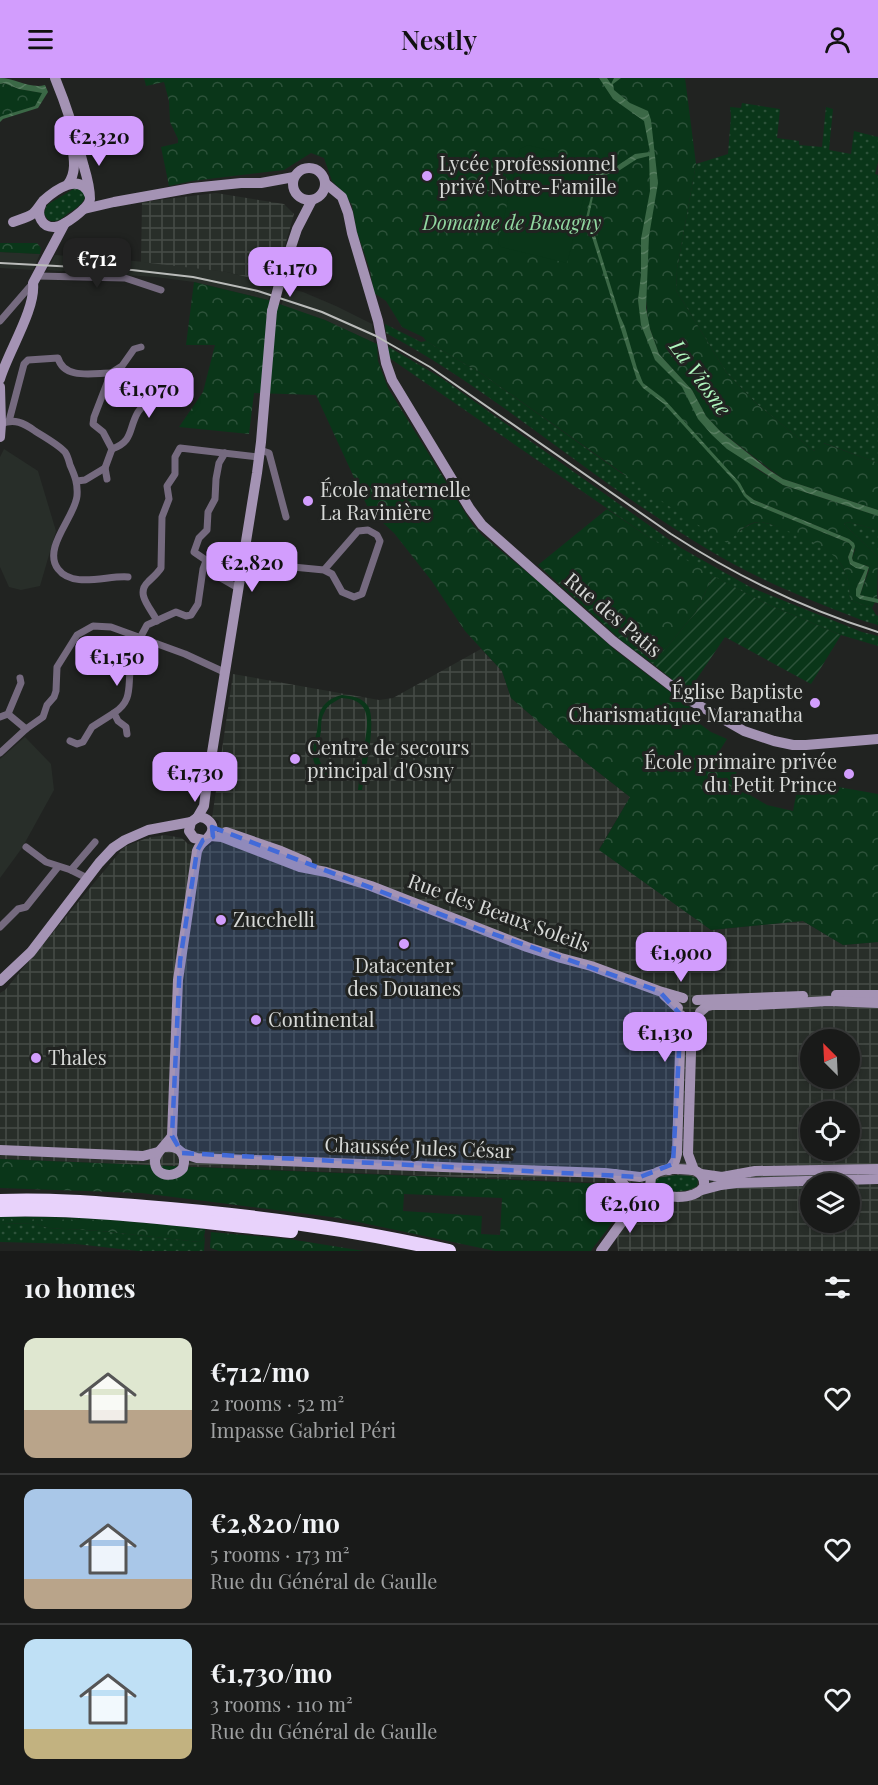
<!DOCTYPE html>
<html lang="en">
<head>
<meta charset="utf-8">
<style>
  body { margin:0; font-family:"Playfair Display",serif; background:#222322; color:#f1f3f6; height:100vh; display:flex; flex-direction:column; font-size:22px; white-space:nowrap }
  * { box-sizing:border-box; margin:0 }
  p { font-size:20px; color:#9fa1a2 }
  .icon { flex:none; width:33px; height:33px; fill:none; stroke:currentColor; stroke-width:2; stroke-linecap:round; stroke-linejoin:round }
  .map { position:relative; height:1173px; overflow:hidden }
  .details { display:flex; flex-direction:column; background:#191a19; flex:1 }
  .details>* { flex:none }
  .needle { width:39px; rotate:336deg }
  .buttons { position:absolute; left:800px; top:951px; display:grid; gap:12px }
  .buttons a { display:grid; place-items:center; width:60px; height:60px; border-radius:50%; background:#191a19; box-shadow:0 3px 9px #0003,0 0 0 2px #373838; font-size:30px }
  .price { position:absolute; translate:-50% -51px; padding:0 14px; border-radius:12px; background:#d29dfd; color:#111; font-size:20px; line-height:39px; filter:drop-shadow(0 2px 3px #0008) }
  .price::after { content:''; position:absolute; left:50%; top:36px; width:18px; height:14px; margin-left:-9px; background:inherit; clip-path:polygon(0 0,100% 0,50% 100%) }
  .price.on { background:#222; color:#fff }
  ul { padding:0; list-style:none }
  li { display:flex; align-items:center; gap:18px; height:150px; padding:0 24px }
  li+li { border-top:2px solid #373838 }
  li span { display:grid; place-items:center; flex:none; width:168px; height:120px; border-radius:12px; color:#555 }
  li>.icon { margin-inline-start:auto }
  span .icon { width:72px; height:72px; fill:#fffc; stroke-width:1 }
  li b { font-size:26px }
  h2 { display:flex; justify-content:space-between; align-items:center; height:72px; padding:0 24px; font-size:26px }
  header { display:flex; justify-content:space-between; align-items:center; height:78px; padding:0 24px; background:#d29dfd; color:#111; font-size:27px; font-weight:600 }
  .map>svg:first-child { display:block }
  .built { fill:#282e29 }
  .industrial { fill:url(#industrial-grid); fill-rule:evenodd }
  .grass { fill:url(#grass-dots) }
  .forest { fill:url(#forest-crowns); fill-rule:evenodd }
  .garden { fill:url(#garden-furrows) }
  .pitch { fill:#0a3619; fill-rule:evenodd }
  .water { fill:url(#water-waves) }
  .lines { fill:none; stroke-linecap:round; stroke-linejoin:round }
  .street { stroke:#756a7f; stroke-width:7 }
  .secondary { stroke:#a493b4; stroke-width:10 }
  .highway { stroke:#e8d2fb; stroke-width:14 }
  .rail { stroke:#babcba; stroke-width:2 }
  .secondary-bridge { stroke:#a493b4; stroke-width:10 }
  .marked { fill:#426ad8; fill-opacity:0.2; stroke:#426ad8; stroke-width:4.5; stroke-dasharray:12 8; stroke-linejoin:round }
  .poi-dot { fill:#d29dfd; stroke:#212321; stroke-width:2 }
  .labels { text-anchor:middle; stroke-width:6; stroke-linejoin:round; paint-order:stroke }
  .poi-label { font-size:20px; fill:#d7d9d7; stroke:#212321; text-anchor:start }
  .park-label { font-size:20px; font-style:italic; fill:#91d8a1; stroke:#212321 }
  .street-label { font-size:20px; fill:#d7d9d7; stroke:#212321 }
  .water-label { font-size:21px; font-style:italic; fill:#aff6be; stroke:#212321 }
</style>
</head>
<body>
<header><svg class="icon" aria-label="menu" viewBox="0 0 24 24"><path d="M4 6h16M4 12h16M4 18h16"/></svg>Nestly<svg class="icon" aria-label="person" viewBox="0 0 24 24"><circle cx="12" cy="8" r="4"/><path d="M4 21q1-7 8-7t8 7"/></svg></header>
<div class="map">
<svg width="878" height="1173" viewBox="0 0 878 1173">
  <defs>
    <pattern id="industrial-grid" width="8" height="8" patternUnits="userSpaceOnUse" patternTransform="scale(1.5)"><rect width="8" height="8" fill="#282e29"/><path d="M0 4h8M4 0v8" fill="none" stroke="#464c47"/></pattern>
    <pattern id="grass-dots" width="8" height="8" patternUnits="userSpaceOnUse" patternTransform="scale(1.5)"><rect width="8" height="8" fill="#0a3619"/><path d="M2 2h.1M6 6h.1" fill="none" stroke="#2d523a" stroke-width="1.8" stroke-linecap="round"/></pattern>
    <pattern id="forest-crowns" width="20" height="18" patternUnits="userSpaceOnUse" patternTransform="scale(1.5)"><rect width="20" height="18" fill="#0a3619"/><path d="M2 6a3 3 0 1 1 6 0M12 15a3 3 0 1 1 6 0" fill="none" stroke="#2d523a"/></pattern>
    <pattern id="garden-furrows" width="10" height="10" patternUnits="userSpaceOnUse" patternTransform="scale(1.5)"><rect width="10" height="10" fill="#0a3619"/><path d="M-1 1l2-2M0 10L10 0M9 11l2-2" fill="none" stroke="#2d523a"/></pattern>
    <pattern id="water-waves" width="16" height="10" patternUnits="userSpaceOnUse" patternTransform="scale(1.5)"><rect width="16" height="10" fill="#3b6846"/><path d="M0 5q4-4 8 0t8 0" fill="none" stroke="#577d60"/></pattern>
  </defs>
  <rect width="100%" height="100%" fill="#212321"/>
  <g class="built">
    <path d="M0,174L40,176L33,192L0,190Z"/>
    <path d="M55,177L105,180L174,187L227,194L274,206L268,222L194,204L155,199L47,192Z"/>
    <path d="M287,210L303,214L336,228L372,246L374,265L325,242L281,228Z"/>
    <path d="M4,371L38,393L56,453L40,508L21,512L9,509L0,489V379Z"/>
    <path d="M25,659L51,686L54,712L22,770L0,800V681Z"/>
  </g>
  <g class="industrial">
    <path d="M216,115L284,126L294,136L274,206L227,194L141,184L142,124Z"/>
    <path d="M481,571L502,593L511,620L584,683L630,719L599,771L711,852L803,843L843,867L878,864V1173H618L611,1105L0,1081V915L5,912L124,769L147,760L165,757L182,760L188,766L207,769L214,765L219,743L212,740L233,596L379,622L393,620ZM810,962H849V1000H810ZM810,1034H849V1072H810ZM810,1106H849V1144H810Z"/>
  </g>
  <g class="grass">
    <path d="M742,25L780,31L777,60L799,63V67L822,69L826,29L833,31L829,72L851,76L854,53L878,59V84L875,96L878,97V385L824,365L814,373L757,326L726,294L676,212L677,191L696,86L728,76L731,38L730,29L741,30Z"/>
    <path d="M75,110C97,117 77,130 67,136C64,139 59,143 55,143C49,144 46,140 44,135L47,127Z"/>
    <path d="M385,246L421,264L426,263L482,296L621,395L740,453C746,448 753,444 761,444C777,446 826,467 836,479C847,494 850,504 850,522L872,530L876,537L878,538V547L864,543C829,529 793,516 759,499C729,485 700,467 672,449C575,387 488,310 386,255Z"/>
    <path d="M387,268L440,299L681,470L752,510L862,554L878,558V568L841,557L769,527L697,490L650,460L388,279Z"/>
    <path d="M848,444L878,452V479L844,446Z"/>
    <path d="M676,1097L691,1098L698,1101L697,1108C687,1115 665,1116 656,1106L655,1103L658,1100Z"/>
    <path d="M0,1138L94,1140L205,1148V1154L199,1150L109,1142L0,1141Z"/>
    <path d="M0,1145L36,1146L48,1150L101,1153L199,1164L203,1162L205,1158L204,1173H138L76,1166L0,1164Z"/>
  </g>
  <g class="forest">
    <path d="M144,0H685L696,86L677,191L676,212L726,294L757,326L814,373L823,365L878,385V432L783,401L720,353L706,338L692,312L659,276L648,245L646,221L642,225L653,271L683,305L702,340L755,390L783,407L878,438V452L848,444L844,446L878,479L877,521L860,517L869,492L868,488L857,486L853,483L852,480L855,472L851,462L754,422L746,416L742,408L748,421L754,426L849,465L852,469L848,479L850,486L865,492L856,511L860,521L875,524L872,530L850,522C850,478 825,469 790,454C780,450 768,444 758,444C745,445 736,457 727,465L676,433L482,296L426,263L423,259L402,249L386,223L374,215L370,192L357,154L352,127L343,114L332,103L324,80L311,75L284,92L192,103L169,108L161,69L178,65V61L170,44L169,23L164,4L146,8Z"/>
    <path d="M4,5L19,11L43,15L35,28L0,39V6Z"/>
    <path d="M0,165H37L41,170L40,176L0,174Z"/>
    <path d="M194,204L268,222L325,242L377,266L378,283L388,310L472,446L482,457L540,505L616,573L690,629L686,636L711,654L727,661L720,672L727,681L738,690L731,710L750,717L767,727L793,733L799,702L878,716V864L843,867L803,843L711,852L599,772L630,719L584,683L511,620L502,593L465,553L431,502L394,455L369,432L316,317L254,315L249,356L179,349L203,314L215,267H186Z"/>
    <path d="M607,431L650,460L713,498L696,534L653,586L622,563L538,487Z"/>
    <path d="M0,1081L611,1106C633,1128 604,1154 591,1173H495L339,1140L244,1128L141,1115L0,1110ZM404,1116L502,1120L500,1157L481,1156L482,1138L403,1133Z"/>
    <path d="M0,1141L109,1142L199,1150L205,1154L203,1162L199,1164L101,1153L48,1150L36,1146L0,1145Z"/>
    <path d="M211,1154L289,1161L364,1173H219L210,1170Z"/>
  </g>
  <path class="garden" d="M713,498L769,527L841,557L811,606L725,559L688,614L653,586L696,534Z"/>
  <g class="pitch">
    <path d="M528,67L589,83L592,87L567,185L501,169L498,165L520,71Z"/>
    <path d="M342,617C351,618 362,619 368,628C377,643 365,693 362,712H358L360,694C345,704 324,705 315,686C310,677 315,662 317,653C318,645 318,636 322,630C327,622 334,619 342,617ZM341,620C370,621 369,641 365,663C364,670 363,679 361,686C355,697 339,701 329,694C314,684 318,669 321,653C321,647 321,640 324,635C327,627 334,624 341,620Z"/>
  </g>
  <g class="water">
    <path d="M0,0C15,0 30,11 45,7L48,14L38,30L3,41L0,44V39L2,38L35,28L42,15L19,11L4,5L0,6Z"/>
    <path d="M599,0H607L611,6L614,0H621L613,6L614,12L630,25L648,33L651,42L658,105L649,158L646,230L650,251L659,276L692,312L706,338L720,353L769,392L783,401L878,432V438L783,407L727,371L712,357L698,341L682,309L655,282L641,247L638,222L641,197V161L650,113L649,78L637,81L620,92L597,100L589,138L620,238L625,249L637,290L643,305L664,321L740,405L746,416L754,422L849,461L854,465L855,468L852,480L853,483L869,489L860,517L878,521V525L860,521L856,518V511L865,492L856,490L850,486L848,479L852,469L849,465L751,425L744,418L737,406L664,326L643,310L637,302L586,140L596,96L617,88L635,76L650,74L644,43L613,21Z"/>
  </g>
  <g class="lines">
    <g class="street">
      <path d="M37,198L125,200L161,212"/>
      <path d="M0,243L33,205"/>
      <path d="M111,295L122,288L134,271L141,269"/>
      <path d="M9,343L24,286L28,282L58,280C64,302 94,295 111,295L94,339L93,346L103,354L112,371L105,390L107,401"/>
      <path d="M1,346C14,340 24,345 35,353C43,358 59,367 65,374C67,377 69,383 70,387C75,398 78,406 77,418C75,439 42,470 58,491C73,511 108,497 128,499"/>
      <path d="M112,371C134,363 128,351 138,334C147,322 161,311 172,301L176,294"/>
      <path d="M260,372L269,375L286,439"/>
      <path d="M225,375L219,385L216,401L215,421L208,434L207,452L199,460L194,474L216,489L219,499L238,510"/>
      <path d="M77,403L85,402L105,390"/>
      <path d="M241,484L324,492L358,453L368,452L377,457L380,463L362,516L354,519L342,514L332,496L324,492"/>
      <path d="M157,543C151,530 135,516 148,504C153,499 157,496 161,490L162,439L169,421L167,408L175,396V379L180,370L259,379"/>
      <path d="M140,560L147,547L176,534L186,538L191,537L198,526L203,491L206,483"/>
      <path d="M8,636L26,651"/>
      <path d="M0,639L8,636L21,605L20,600"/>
      <path d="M127,656L126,649L118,643L114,635C134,622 127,607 131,587C133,578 141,570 146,562"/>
      <path d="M70,663L77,666L83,664L92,649L114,635"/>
      <path d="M0,675L26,651L43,639L47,627L54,619L56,613L57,589L77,557L93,548L111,549L185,576L224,594"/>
      <path d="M26,769L46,784L71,792L87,800"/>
      <path d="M71,792L95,764"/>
      <path d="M0,849L18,831L26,829L58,789"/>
    </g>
    <g class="secondary">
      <circle cx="309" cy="106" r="16"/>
      <path d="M325,105L342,119L348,135L352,155L378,243L386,285L392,302L470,431L482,447L613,563L678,613L693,624L744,653L774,663L793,667H806L878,661"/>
      <path d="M68,106C78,93 73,76 71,60"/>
      <path d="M41,127C36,137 42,150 55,149C64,148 89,130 90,121C90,110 87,99 84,89C76,58 67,29 55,0"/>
      <path d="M84,131L114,124L192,110L241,105H261L294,99"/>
      <path d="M13,144C19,142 25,140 31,137C36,134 39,128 43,123C55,112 80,94 89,116"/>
      <path d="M281,199L297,151L312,122"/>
      <path d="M0,301C8,274 36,231 33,205L65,145"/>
      <path d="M0,309L1,346L0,359"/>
      <path d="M197,740L204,728L206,712L257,395L261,364L272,233"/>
      <path d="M226,754L281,773L307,784"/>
      <path d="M210,758L222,759L300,789L326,794L371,808L527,869L561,880L591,888L659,913L683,920"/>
      <path d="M0,903L31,874L99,785L113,770L125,762L148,752L191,744"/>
      <path d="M664,917L678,930"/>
      <path d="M836,917H878"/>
      <path d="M697,922L803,918"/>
      <path d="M700,934L707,928L712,927H757L829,923L878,925"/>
      <path d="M692,940L688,1076L694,1092C701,1095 705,1100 704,1108C696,1123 660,1122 650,1109L651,1099C660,1088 680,1091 694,1092"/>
      <path d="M165,1069C179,1067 187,1076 183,1090C174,1101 154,1099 155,1082C156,1074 167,1066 172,1058"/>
      <path d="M176,1070L172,1058L178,902L197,773C202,761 205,765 210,757C217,747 207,739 198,739L191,744L189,753L194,760L203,762"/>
      <path d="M0,1072L143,1078L158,1074"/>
      <path d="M182,1075L197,1080L605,1095L640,1099L653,1096"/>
      <path d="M669,1092L675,1083L677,1076L681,937"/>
      <path d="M615,1096L627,1110L632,1130"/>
      <path d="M701,1096L722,1099L755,1093L878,1091"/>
      <path d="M702,1112L721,1107L736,1105L878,1101"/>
      <path d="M601,1173L632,1130L651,1110"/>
    </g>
    <g class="highway">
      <path d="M0,1123C49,1121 98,1125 146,1129C248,1137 349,1150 449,1173"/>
      <path d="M0,1132C96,1129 196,1144 291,1153"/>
    </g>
    <path class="rail" d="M0,185L132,192L193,199L258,213L322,234L376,258L430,289L671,456C736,498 804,531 878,554"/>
    <path class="secondary-bridge" d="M272,233L281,199"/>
  </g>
  <path class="marked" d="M212,749L479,851L659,913L681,937L673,1086L640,1099L182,1075L172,1058L180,883L197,773L203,762L213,759Z"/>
  <g class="poi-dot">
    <circle cx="427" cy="98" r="6"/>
    <circle cx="308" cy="423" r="6"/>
    <circle cx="815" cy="625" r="6"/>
    <circle cx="295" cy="681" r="6"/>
    <circle cx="849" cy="696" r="6"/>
    <circle cx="221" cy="842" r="6"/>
    <circle cx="404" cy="866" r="6"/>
    <circle cx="256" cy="942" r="6"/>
    <circle cx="36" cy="980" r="6"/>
  </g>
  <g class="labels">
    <g class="poi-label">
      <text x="439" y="93">Lycée professionnel<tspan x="439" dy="23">privé Notre-Famille</tspan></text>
      <text x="320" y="419">École maternelle<tspan x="320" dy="23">La Ravinière</tspan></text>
      <text x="803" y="621" text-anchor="end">Église Baptiste<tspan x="803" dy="23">Charismatique Maranatha</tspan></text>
      <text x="307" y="677">Centre de secours<tspan x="307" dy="23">principal d'Osny</tspan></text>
      <text x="837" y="691" text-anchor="end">École primaire privée<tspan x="837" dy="23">du Petit Prince</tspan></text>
      <text x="233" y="849">Zucchelli</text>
      <text x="404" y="895" text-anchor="middle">Datacenter<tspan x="404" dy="23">des Douanes</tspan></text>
      <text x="268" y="949">Continental</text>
      <text x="48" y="987">Thales</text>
    </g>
    <g class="park-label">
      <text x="512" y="152">Domaine de Busagny</text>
    </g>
    <g class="street-label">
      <text transform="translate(613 537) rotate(40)" y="7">Rue des Patis</text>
      <text transform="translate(499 835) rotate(20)" y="7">Rue des Beaux Soleils</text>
      <text transform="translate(419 1070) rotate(2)" y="7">Chaussée Jules César</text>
    </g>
    <g class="water-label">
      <text transform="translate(700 300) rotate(54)" y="7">La Viosne</text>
    </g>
  </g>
</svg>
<div class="buttons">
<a><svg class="needle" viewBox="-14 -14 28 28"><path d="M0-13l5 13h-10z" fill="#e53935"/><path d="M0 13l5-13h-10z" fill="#9fa1a2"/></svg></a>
<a><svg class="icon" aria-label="locate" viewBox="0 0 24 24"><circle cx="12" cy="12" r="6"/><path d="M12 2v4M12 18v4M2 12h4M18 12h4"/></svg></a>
<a><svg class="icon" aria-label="layers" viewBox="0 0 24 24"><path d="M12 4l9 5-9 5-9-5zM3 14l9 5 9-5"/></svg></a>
</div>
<b class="price" style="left:99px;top:89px">€2,320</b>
<b class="price on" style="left:97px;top:211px">€712</b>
<b class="price" style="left:290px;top:220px">€1,170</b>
<b class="price" style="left:149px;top:341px">€1,070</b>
<b class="price" style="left:252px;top:515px">€2,820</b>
<b class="price" style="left:117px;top:609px">€1,150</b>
<b class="price" style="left:195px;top:725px">€1,730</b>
<b class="price" style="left:681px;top:905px">€1,900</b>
<b class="price" style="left:665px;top:985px">€1,130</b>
<b class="price" style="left:630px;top:1156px">€2,610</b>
</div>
<section class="details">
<h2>10 homes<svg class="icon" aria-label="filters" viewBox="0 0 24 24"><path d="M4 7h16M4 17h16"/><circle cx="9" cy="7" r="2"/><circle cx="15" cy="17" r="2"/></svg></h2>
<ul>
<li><span style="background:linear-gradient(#dfe7d0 60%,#b9a48a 0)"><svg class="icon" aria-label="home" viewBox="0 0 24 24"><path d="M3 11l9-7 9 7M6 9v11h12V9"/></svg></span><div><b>€712/mo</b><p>2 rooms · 52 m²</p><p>Impasse Gabriel Péri</p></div><svg class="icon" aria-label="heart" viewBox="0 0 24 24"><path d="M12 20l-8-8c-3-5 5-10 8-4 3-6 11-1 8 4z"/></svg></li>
<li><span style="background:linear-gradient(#a9c7e8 75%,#b9a48a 0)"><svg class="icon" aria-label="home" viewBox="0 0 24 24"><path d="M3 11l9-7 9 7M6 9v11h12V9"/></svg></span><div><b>€2,820/mo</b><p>5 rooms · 173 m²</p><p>Rue du Général de Gaulle</p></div><svg class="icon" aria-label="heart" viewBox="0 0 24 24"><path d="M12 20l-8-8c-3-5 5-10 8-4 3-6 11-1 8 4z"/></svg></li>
<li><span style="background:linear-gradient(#bfe0f5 75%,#c2b280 0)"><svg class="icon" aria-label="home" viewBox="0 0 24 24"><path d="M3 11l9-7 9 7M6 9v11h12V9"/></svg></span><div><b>€1,730/mo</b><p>3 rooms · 110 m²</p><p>Rue du Général de Gaulle</p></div><svg class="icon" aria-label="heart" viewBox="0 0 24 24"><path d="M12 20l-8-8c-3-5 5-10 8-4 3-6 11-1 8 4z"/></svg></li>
</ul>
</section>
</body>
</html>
